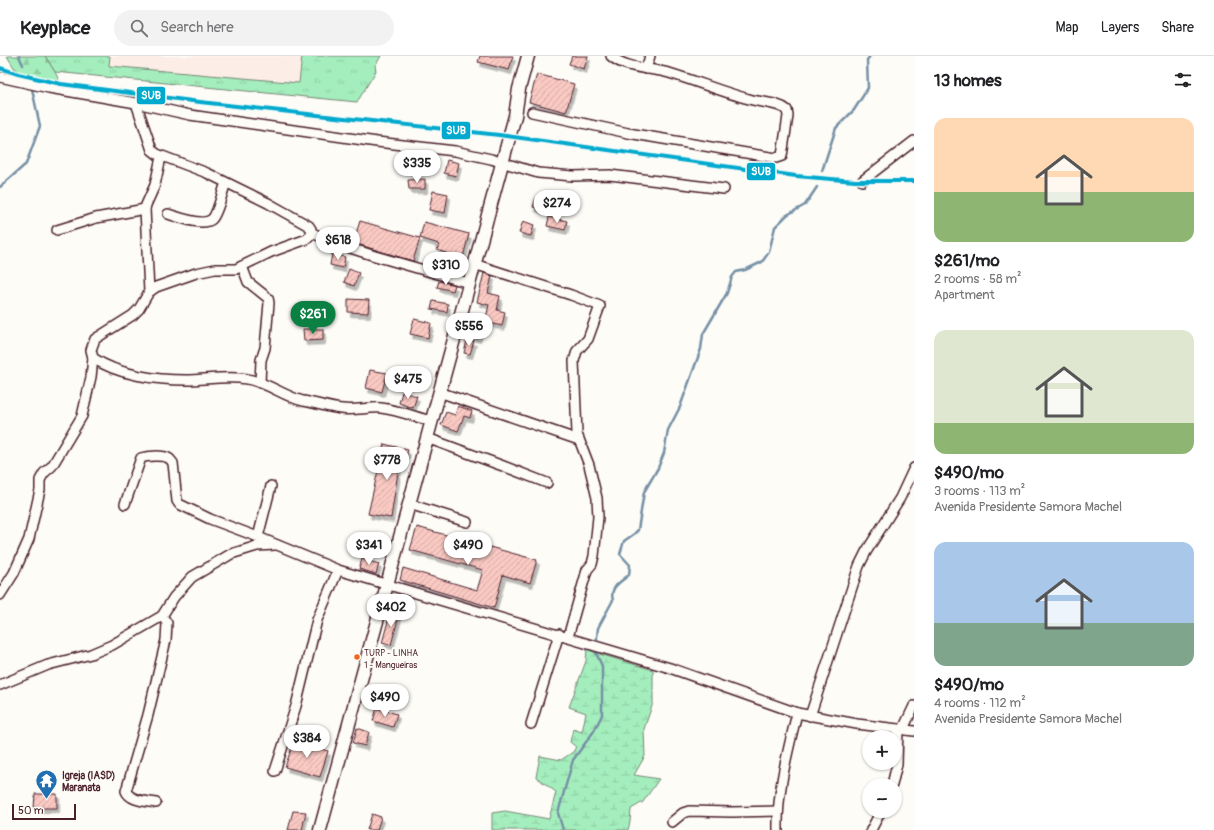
<!DOCTYPE html>
<html lang="en">
<head>
<meta charset="utf-8">
<style>
  body { margin:0; font-family:Pangolin,sans-serif; background:#f2f2f2; color:#202124; height:100vh; display:flex; flex-direction:column; font-size:15px; white-space:nowrap }
  * { box-sizing:border-box; margin:0 }
  p { font-size:13px; color:#757577 }
  .icon { flex:none; width:22px; height:22px; fill:none; stroke:currentColor; stroke-width:2; stroke-linecap:round; stroke-linejoin:round }
  .map { position:relative; flex:1; overflow:hidden }
  .drawer { display:flex; flex-direction:column; background:#fff; width:300px }
  .drawer>* { flex:none }
  .controls { position:absolute; left:862px; top:674px; display:grid; gap:8px }
  .controls a { display:grid; place-items:center; width:40px; height:40px; border-radius:50%; background:#fff; box-shadow:0 1px 3px #0004; font-size:20px }
  .scale { position:absolute; left:12px; bottom:10px; width:64px; box-sizing:border-box; padding-left:4px; border:2px solid #4a1f2b; border-top:0; font-size:11px; line-height:14px; white-space:nowrap; color:#4a1f2b; -webkit-text-stroke:3px #fdfcf7; paint-order:stroke }
  .price { position:absolute; translate:-50% -34px; padding:0 9px; border-radius:14px; background:#fff; color:#222; font-size:13px; line-height:26px; filter:drop-shadow(0 1px 2px #0008) }
  .price::after { content:''; position:absolute; left:50%; top:24px; width:12px; height:9px; margin-left:-6px; background:inherit; clip-path:polygon(0 0,100% 0,50% 100%) }
  .price.current { background:#0b8043; color:#fff }
  ul { padding:0; list-style:none }
  li { display:grid; align-content:center; gap:8px; height:212px; padding:0 20px }
  li span { display:grid; place-items:center; height:124px; border-radius:12px; color:#555 }
  li>.icon { margin-inline-start:auto }
  span .icon { width:72px; height:72px; fill:#fffc; stroke-width:1 }
  li b { font-size:17px }
  h2 { display:flex; justify-content:space-between; align-items:center; height:48px; padding:0 20px; font-size:17px }
  header { display:flex; align-items:center; gap:24px; box-sizing:border-box; height:56px; padding:0 20px; background:#fff; border-bottom:1px solid #e0e0e0 }
  header strong { font-size:19px }
  nav { display:flex; gap:22px; margin-inline-start:auto; font-size:14px }
  .search { width:280px; height:36px; background:#f2f2f2; display:flex; align-items:center; gap:10px; box-sizing:border-box; padding:0 14px; border-radius:22px; color:#757577; font-size:15px }
  main { display:flex; flex:1; min-height:0 }
  .map>svg:first-child { display:block }
  .built { fill:#fcede7 }
  .grass { fill:url(#grass-tufts); stroke:#778674 }
  .forest { fill:url(#forest-firs); stroke:#778674 }
  .wetland { fill:url(#wetland-marsh); stroke:#778674 }
  .lines { fill:none; stroke-linecap:round; stroke-linejoin:round }
  .stream { stroke:#7690a5; stroke-width:2.5 }
  .building { fill:url(#building-hatch); stroke:#4a1f2b; filter:url(#shadow) }
  .minor-casing { stroke:#4a1f2b; stroke-width:12 }
  .secondary-casing { stroke:#4a1f2b; stroke-width:15 }
  .minor { stroke:#fdfcf7; stroke-width:9 }
  .secondary { stroke:#fdfcf7; stroke-width:12 }
  .rail-1-casing { stroke:#fdfcf7; stroke-width:7 }
  .rail-1 { stroke:#00a9ce; stroke-width:4 }
  .bus-dot { fill:#f26522; stroke:#fdfcf7; stroke-width:1.5 }
  .labels { text-anchor:middle; stroke-width:4; stroke-linejoin:round; paint-order:stroke }
  .bus-label { font-size:9px; fill:#4a1f2b; stroke:#fdfcf7; text-anchor:start }
  .poi-label { font-size:10px; font-weight:bold; fill:#4a1f2b; stroke:#fdfcf7; text-anchor:start }
  .line-badge { stroke:#fdfcf7; stroke-width:1.5 }
  .badge-label { font-size:11px; text-anchor:middle; font-weight:bold; fill:#fff }
</style>
</head>
<body>
<header>
<strong>Keyplace</strong>
<div class="search"><svg class="icon" aria-label="search" viewBox="0 0 24 24"><circle cx="10" cy="10" r="6"/><path d="M15 15l6 6"/></svg>Search here</div>
<nav><a>Map</a><a>Layers</a><a>Share</a></nav>
</header>
<main>
<div class="map">
<svg width="914" height="774" viewBox="0 0 914 774">
  <defs>
    <pattern id="grass-tufts" width="24" height="20" patternUnits="userSpaceOnUse"><rect width="24" height="20" fill="#a4eebd"/><path d="M3 7l-1-3M5 7V3M7 7l1-3M15 17l-1-3M17 17v-4M19 17l1-3" fill="none" stroke="#8fcca3"/></pattern>
    <pattern id="forest-firs" width="22" height="20" patternUnits="userSpaceOnUse"><rect width="22" height="20" fill="#a4eebd"/><path d="M5 1l3.5 6h-7zM16 11l3.5 6h-7z" fill="#8fcca3"/></pattern>
    <pattern id="wetland-marsh" width="20" height="14" patternUnits="userSpaceOnUse"><rect width="20" height="14" fill="#a4eebd"/><path d="M1 5h8M5 5V1M11 12h8M15 12V8" fill="none" stroke="#8fcca3"/></pattern>
    <pattern id="building-hatch" width="6" height="6" patternUnits="userSpaceOnUse"><rect width="6" height="6" fill="#f9c9c2"/><path d="M-1 1l2-2M0 6l6-6M5 7l2-2" fill="none" stroke="#d7aca7"/></pattern>
    <filter id="shadow"><feDropShadow dx="2.5" dy="4.5" stdDeviation="0" flood-color="#0004"/></filter>
  </defs>
  <rect width="100%" height="100%" fill="#fdfcf7"/>
  <filter id="ink" filterUnits="userSpaceOnUse"><feTurbulence type="fractalNoise" baseFrequency=".025" numOctaves="2"/><feDisplacementMap in="SourceGraphic" scale="8" xChannelSelector="R" yChannelSelector="G"/><feConvolveMatrix kernelMatrix="1 2 1 2 8 2 1 2 1" color-interpolation-filters="sRGB"/></filter>
  <g filter="url(#ink)">
    <path class="built" d="M45,0H381L375,10L376,15L357,46L55,16Z"/>
    <path class="grass" d="M45,0H110L109,10L299,27L302,0H381L375,10L376,15L357,46L55,16Z"/>
    <path class="forest" d="M7,0H45L55,16L61,28L18,18Z"/>
    <path class="wetland" d="M587,593L596,597L653,614V647L644,673L645,700L634,719L659,723L643,746L631,753L630,766L628,774H492V757L505,755L549,763L556,736L536,721L540,700L561,704L573,696L576,691L570,686L573,673L582,676L586,657L569,651L586,605Z"/>
    <g class="lines">
      <g class="stream">
        <path d="M19,0L23,9"/>
        <path d="M822,115L836,72L854,54L868,32L867,4L870,0"/>
        <path d="M0,131L26,108L40,70L32,33"/>
        <path d="M563,774L558,757L573,704L594,675L602,659V610L596,597V590L598,572L613,544C609,532 620,526 629,519L630,509L620,498L624,485L634,478L638,474L644,436L658,412L664,397L668,374L680,351L701,293L703,278L727,237L732,221L736,216L745,214L762,206L769,196L775,171L787,159L805,149L817,131"/>
      </g>
    </g>
    <g class="building">
      <path d="M480,0H513L509,14L478,6Z"/>
      <path d="M572,0H588L584,13L569,8Z"/>
      <path d="M537,18L574,28L566,56L529,46Z"/>
      <path d="M447,104L459,107L456,120L444,117Z"/>
      <path d="M425,123V133H409L408,124Z"/>
      <path d="M433,135L448,138L445,157L429,154Z"/>
      <path d="M536,142L550,147L547,156L533,151Z"/>
      <path d="M549,161L567,165L565,174L547,170Z"/>
      <path d="M360,165L420,182L413,205L353,187Z"/>
      <path d="M523,165L534,169L531,180L519,177Z"/>
      <path d="M424,166L469,178L462,205L451,202L452,199L437,194L439,188L420,182Z"/>
      <path d="M332,198L345,201L343,212L330,209Z"/>
      <path d="M349,213L359,217L354,230L344,226Z"/>
      <path d="M484,217L492,220L488,237L500,240L497,254L505,256L502,270L485,266L489,249L477,246Z"/>
      <path d="M439,225L455,229L453,235L437,231Z"/>
      <path d="M348,243L369,244L368,257L348,256Z"/>
      <path d="M433,245L448,248L447,256L431,253Z"/>
      <path d="M414,263L431,267L428,282L410,278Z"/>
      <path d="M473,268L482,270L478,282L470,280Z"/>
      <path d="M303,273H323V284L304,285Z"/>
      <path d="M467,284L474,285L470,298L464,297Z"/>
      <path d="M370,314L387,317L382,336L366,332Z"/>
      <path d="M402,336L417,340L413,352L399,347Z"/>
      <path d="M458,350L472,355L470,362L464,360L458,375L441,369L446,356L455,359Z"/>
      <path d="M384,388L408,394L403,411L399,409L391,462L368,458Z"/>
      <path d="M417,471L537,504L530,527L503,519L494,552L400,524L403,512L477,534L483,514L410,494Z"/>
      <path d="M362,503L379,508L376,518L359,513Z"/>
      <path d="M391,554L400,556L391,589L382,587Z"/>
      <path d="M377,652L397,658L393,671L373,665Z"/>
      <path d="M357,672L369,676L365,690L353,687Z"/>
      <path d="M294,685L328,695L320,721L285,711Z"/>
      <path d="M35,738H57V752H34Z"/>
      <path d="M293,755L306,756L302,774H288Z"/>
      <path d="M372,758L381,761L377,774H367Z"/>
    </g>
    <g class="lines">
      <defs>
        <g id="minor">
          <path d="M646,13L650,0"/>
          <path d="M0,21L49,32L136,47L190,59L377,86L455,95L491,103L538,117L573,120L610,119L724,133"/>
          <path d="M136,47L152,94L157,98L207,117L268,147L309,170L311,173L312,177L341,189L375,200L469,227"/>
          <path d="M532,56L628,77L776,102L782,100L788,60L787,54C777,46 761,47 749,43C722,36 696,25 669,17C652,12 625,13 611,0"/>
          <path d="M862,125L914,85"/>
          <path d="M168,158C178,161 204,171 212,163C218,157 222,136 226,127"/>
          <path d="M57,174L96,162L145,153"/>
          <path d="M474,208L571,239L600,250L588,283L577,295L574,305L577,378L589,409L597,442L598,461L594,500L592,508L587,514L568,581"/>
          <path d="M242,210L248,226L268,242L269,247L265,292L261,304L260,327"/>
          <path d="M149,236L145,153L146,149L155,129L161,101"/>
          <path d="M93,302C118,319 156,324 186,324C206,324 226,319 247,323C267,326 283,340 303,345C316,347 329,352 342,353C355,355 368,351 381,352C398,354 415,361 431,365"/>
          <path d="M439,336L579,384"/>
          <path d="M427,382L503,410L547,427"/>
          <path d="M125,448L141,402C146,400 163,399 168,402C171,403 171,405 173,407L177,445L179,448L210,463L258,481L338,514L670,612L797,657L857,668L914,675"/>
          <path d="M409,448L467,466"/>
          <path d="M258,481L271,430"/>
          <path d="M0,539L14,517L29,483L40,434V424L44,417L52,410L82,360L91,321L93,302L91,294L95,283L133,259L139,253L149,236L156,231L196,217L215,213H236L271,196L307,183L310,180L312,177"/>
          <path d="M0,629L48,609L91,598L112,589L162,560L174,541L192,521L231,498L257,490L275,489"/>
          <path d="M810,660L859,510L866,496L900,442L914,412"/>
          <path d="M531,668L559,578"/>
          <path d="M903,673L914,650"/>
          <path d="M275,715L296,650L317,564L338,514"/>
          <path d="M892,729L897,708L898,673"/>
          <path d="M156,747C146,745 130,745 126,735L148,659L166,584L167,567L162,560"/>
          <path d="M672,766L683,757L689,755L731,756L778,755"/>
          <path d="M778,774C777,734 788,695 797,657"/>
          <path d="M871,774L881,755"/>
        </g>
        <path id="secondary" d="M320,774L515,60L519,33L528,0"/>
      </defs>
      <use href="#minor" class="minor-casing"/>
      <use href="#secondary" class="secondary-casing"/>
      <use href="#minor" class="minor"/>
      <use href="#secondary" class="secondary"/>
      <defs>
        <path id="rail-1" d="M0,12L18,18L61,28L200,46L499,79L796,120L855,125H914"/>
      </defs>
      <use href="#rail-1" class="rail-1-casing"/>
      <use href="#rail-1" class="rail-1"/>
    </g>
  </g>
  <defs>
    <symbol id="temple-pin" viewBox="-11 -11 22 30"><path d="M0 17L-7.5 6A9.5 9.5 0 1 1 7.5 6Z" fill="#1f6fb2" stroke="#fdfcf7"/><path d="M0-6L5-2H3V0L6.5 2.5H4V6H1.5V3h-3V6H-4V2.5H-6.5L-3 0V-2H-5Z" fill="#fff"/></symbol>
  </defs>
  <g fill-rule="evenodd">
    <use href="#temple-pin" x="34" y="712" width="25" height="34"/>
  </g>
  <circle class="bus-dot" cx="357" cy="601" r="3.5"/>
  <g class="labels">
    <g class="bus-label">
      <text x="364" y="600">TURP - LINHA<tspan x="364" dy="12">1 - Mangueiras</tspan></text>
    </g>
    <g class="poi-label">
      <text x="62" y="723">Igreja (IASD)<tspan x="62" dy="12">Maranata</tspan></text>
    </g>
  </g>
  <g class="line-badge">
    <rect x="136" y="30" width="30" height="19" rx="4" fill="#00a9ce"/>
    <rect x="441" y="65" width="30" height="19" rx="4" fill="#00a9ce"/>
    <rect x="746" y="106" width="30" height="19" rx="4" fill="#00a9ce"/>
  </g>
  <g class="badge-label">
    <text x="151" y="43">SUB</text>
    <text x="456" y="78">SUB</text>
    <text x="761" y="119">SUB</text>
  </g>
</svg>
<div class="controls">
<a>+</a>
<a>−</a>
</div>
<div class="scale">50 m</div>
<b class="price" style="left:417px;top:128px">$335</b>
<b class="price" style="left:557px;top:168px">$274</b>
<b class="price" style="left:338px;top:205px">$618</b>
<b class="price" style="left:446px;top:230px">$310</b>
<b class="price current" style="left:313px;top:279px">$261</b>
<b class="price" style="left:469px;top:291px">$556</b>
<b class="price" style="left:408px;top:344px">$475</b>
<b class="price" style="left:387px;top:425px">$778</b>
<b class="price" style="left:369px;top:510px">$341</b>
<b class="price" style="left:468px;top:510px">$490</b>
<b class="price" style="left:391px;top:572px">$402</b>
<b class="price" style="left:385px;top:662px">$490</b>
<b class="price" style="left:307px;top:703px">$384</b>
</div>
<section class="drawer">
<h2>13 homes<svg class="icon" aria-label="filters" viewBox="0 0 24 24"><path d="M4 7h16M4 17h16"/><circle cx="9" cy="7" r="2"/><circle cx="15" cy="17" r="2"/></svg></h2>
<ul>
<li><span style="background:linear-gradient(#ffd9b3 60%,#8fb573 0)"><svg class="icon" aria-label="home" viewBox="0 0 24 24"><path d="M3 11l9-7 9 7M6 9v11h12V9"/></svg></span><div><b>$261/mo</b><p>2 rooms · 58 m²</p><p>Apartment</p></div></li>
<li><span style="background:linear-gradient(#dfe7d0 75%,#8fb573 0)"><svg class="icon" aria-label="home" viewBox="0 0 24 24"><path d="M3 11l9-7 9 7M6 9v11h12V9"/></svg></span><div><b>$490/mo</b><p>3 rooms · 113 m²</p><p>Avenida Presidente Samora Machel</p></div></li>
<li><span style="background:linear-gradient(#a9c7e8 65%,#7fa58c 0)"><svg class="icon" aria-label="home" viewBox="0 0 24 24"><path d="M3 11l9-7 9 7M6 9v11h12V9"/></svg></span><div><b>$490/mo</b><p>4 rooms · 112 m²</p><p>Avenida Presidente Samora Machel</p></div></li>
</ul>
</section>
</main>
</body>
</html>
